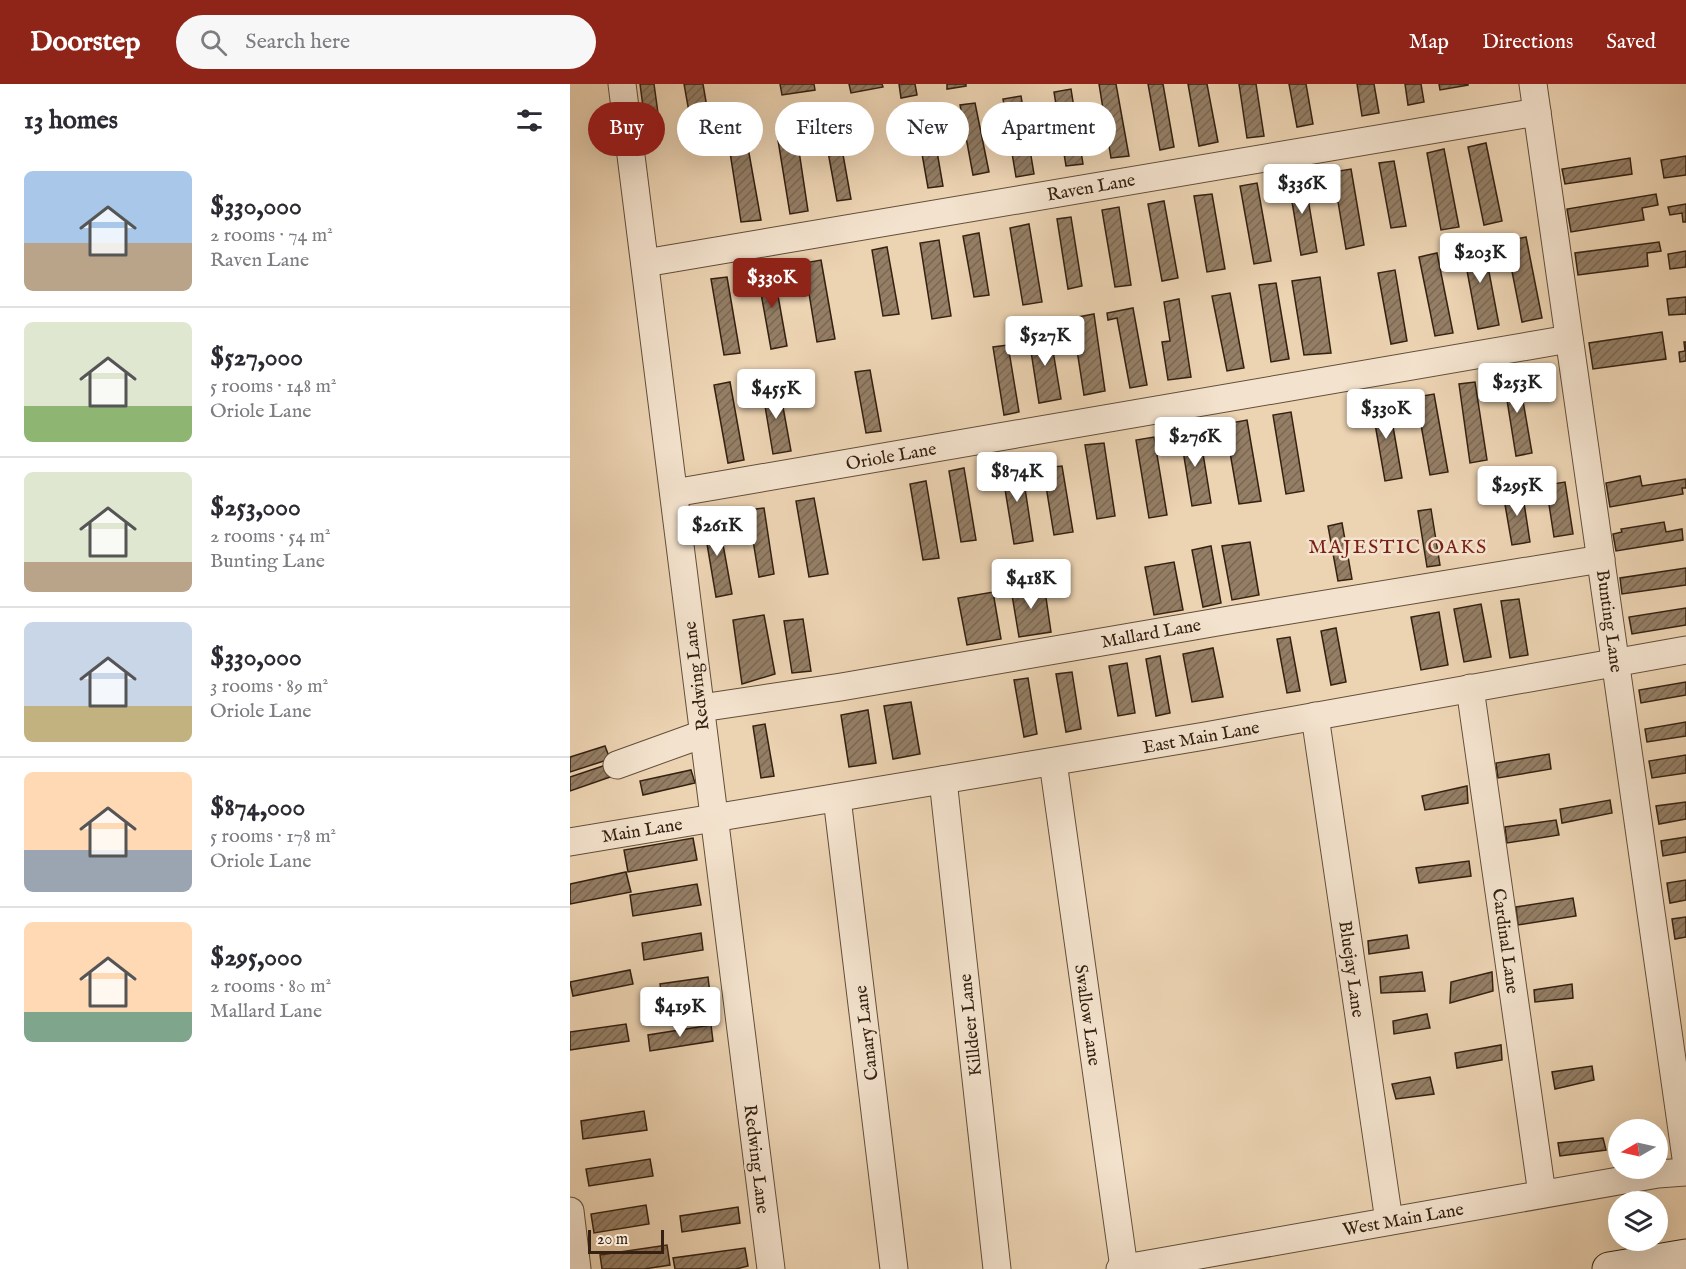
<!DOCTYPE html>
<html lang="en">
<head>
<meta charset="utf-8">
<style>
  body { margin:0; font-family:"IM FELL English",serif; background:#f7f7f7; color:#2b2b33; height:100vh; display:flex; flex-direction:column; font-size:22px; white-space:nowrap }
  * { box-sizing:border-box; margin:0 }
  p { font-size:20px; color:#7c7c81 }
  .icon { flex:none; width:33px; height:33px; fill:none; stroke:currentColor; stroke-width:2; stroke-linecap:round; stroke-linejoin:round }
  .map { position:relative; flex:1; overflow:hidden }
  .sheet { display:flex; flex-direction:column; background:#fff; width:570px }
  .sheet>* { flex:none }
  .top-card { position:absolute; left:18px; top:18px; width:570px; height:54px; display:flex; gap:12px }
  .needle { width:39px; rotate:261deg }
  .controls { position:absolute; left:1038px; top:1035px; display:grid; gap:12px }
  .controls a { display:grid; place-items:center; width:60px; height:60px; border-radius:50%; background:#fff; box-shadow:0 6px 24px #0002; font-size:30px }
  .scale { position:absolute; left:18px; bottom:15px; width:76px; box-sizing:border-box; padding-left:6px; border:3px solid #342111; border-top:0; font-size:16px; line-height:21px; white-space:nowrap; color:#342111; -webkit-text-stroke:4px #f3e2cd; paint-order:stroke }
  .price { position:absolute; translate:-50% -51px; padding:0 14px; border-radius:6px; background:#fff; color:#222; font-size:20px; line-height:39px; filter:drop-shadow(0 2px 3px #0008) }
  .price::after { content:''; position:absolute; left:50%; top:36px; width:18px; height:14px; margin-left:-9px; background:inherit; clip-path:polygon(0 0,100% 0,50% 100%) }
  .price.selected { background:#8f2418; color:#fff }
  ul { padding:0; list-style:none }
  li { display:flex; align-items:center; gap:18px; height:150px; padding:0 24px }
  li+li { border-top:2px solid #e1e1e2 }
  li span { display:grid; place-items:center; flex:none; width:168px; height:120px; border-radius:9px; color:#555 }
  li>.icon { margin-inline-start:auto }
  span .icon { width:72px; height:72px; fill:#fffc; stroke-width:1 }
  li b { font-size:26px }
  h2 { display:flex; justify-content:space-between; align-items:center; height:72px; padding:0 24px; font-size:26px }
  .chip { padding:0 21px; border-radius:27px; background:#fff; box-shadow:0 6px 24px #0002; font-size:21px; line-height:54px }
  .chip.selected { background:#8f2418; color:#fff }
  header { display:flex; align-items:center; gap:36px; box-sizing:border-box; height:84px; padding:0 30px; background:#8f2418; color:#fff }
  header strong { font-size:28px }
  nav { display:flex; gap:33px; margin-inline-start:auto; font-size:21px }
  .search { width:420px; height:54px; background:#f7f7f7; display:flex; align-items:center; gap:15px; box-sizing:border-box; padding:0 21px; border-radius:33px; color:#7c7c81; font-size:22px }
  main { display:flex; flex:1; min-height:0 }
  .map>svg:first-child { display:block }
  .building { fill:url(#building-hatch); stroke:#342111; stroke-width:1.5 }
  .lines { fill:none; stroke-linecap:round; stroke-linejoin:round }
  .minor-casing { stroke:#624e39; stroke-width:29 }
  .secondary-casing { stroke:#342111; stroke-width:35 }
  .minor { stroke:#f3e2cd; stroke-width:27 }
  .secondary { stroke:#f3e2cd; stroke-width:33 }
  .labels { text-anchor:middle; stroke-width:5; stroke-linejoin:round; paint-order:stroke }
  .street-label { font-size:18px; fill:#342111; stroke:#f3e2cd }
  .neighbourhood-label { font-size:20px; letter-spacing:1.5px; fill:#7a1f14; stroke:#f3e2cd }
</style>
</head>
<body>
<header>
<strong>Doorstep</strong>
<div class="search"><svg class="icon" aria-label="search" viewBox="0 0 24 24"><circle cx="10" cy="10" r="6"/><path d="M15 15l6 6"/></svg>Search here</div>
<nav><a>Map</a><a>Directions</a><a>Saved</a></nav>
</header>
<main>
<section class="sheet">
<h2>13 homes<svg class="icon" aria-label="filters" viewBox="0 0 24 24"><path d="M4 7h16M4 17h16"/><circle cx="9" cy="7" r="2"/><circle cx="15" cy="17" r="2"/></svg></h2>
<ul>
<li><span style="background:linear-gradient(#a9c7e8 60%,#b9a48a 0)"><svg class="icon" aria-label="home" viewBox="0 0 24 24"><path d="M3 11l9-7 9 7M6 9v11h12V9"/></svg></span><div><b>$330,000</b><p>2 rooms · 74 m²</p><p>Raven Lane</p></div></li>
<li><span style="background:linear-gradient(#dfe7d0 70%,#8fb573 0)"><svg class="icon" aria-label="home" viewBox="0 0 24 24"><path d="M3 11l9-7 9 7M6 9v11h12V9"/></svg></span><div><b>$527,000</b><p>5 rooms · 148 m²</p><p>Oriole Lane</p></div></li>
<li><span style="background:linear-gradient(#dfe7d0 75%,#b9a48a 0)"><svg class="icon" aria-label="home" viewBox="0 0 24 24"><path d="M3 11l9-7 9 7M6 9v11h12V9"/></svg></span><div><b>$253,000</b><p>2 rooms · 54 m²</p><p>Bunting Lane</p></div></li>
<li><span style="background:linear-gradient(#c9d6e8 70%,#c2b280 0)"><svg class="icon" aria-label="home" viewBox="0 0 24 24"><path d="M3 11l9-7 9 7M6 9v11h12V9"/></svg></span><div><b>$330,000</b><p>3 rooms · 89 m²</p><p>Oriole Lane</p></div></li>
<li><span style="background:linear-gradient(#ffd9b3 65%,#9aa5b1 0)"><svg class="icon" aria-label="home" viewBox="0 0 24 24"><path d="M3 11l9-7 9 7M6 9v11h12V9"/></svg></span><div><b>$874,000</b><p>5 rooms · 178 m²</p><p>Oriole Lane</p></div></li>
<li><span style="background:linear-gradient(#ffd9b3 75%,#7fa58c 0)"><svg class="icon" aria-label="home" viewBox="0 0 24 24"><path d="M3 11l9-7 9 7M6 9v11h12V9"/></svg></span><div><b>$295,000</b><p>2 rooms · 80 m²</p><p>Mallard Lane</p></div></li>
</ul>
</section>
<div class="map">
<svg width="1116" height="1185" viewBox="0 0 1116 1185">
  <defs>
    <pattern id="building-hatch" width="6" height="6" patternUnits="userSpaceOnUse" patternTransform="scale(1.5)"><rect width="6" height="6" fill="#947e65"/><path d="M-1 1l2-2M0 6l6-6M5 7l2-2" fill="none" stroke="#7a6752"/></pattern>
  </defs>
  <rect width="100%" height="100%" fill="#ecd3b2"/>
  <filter id="stains"><feTurbulence type="fractalNoise" baseFrequency=".00333" numOctaves="4"/><feColorMatrix values="0 0 0 0 .2 0 0 0 0 .09 0 0 0 0 .02 0 0 0 .5 -.17"/></filter>
  <radialGradient id="worn" r=".72"><stop offset=".6" stop-color="#630" stop-opacity="0"/><stop offset="1" stop-color="#630" stop-opacity=".3"/></radialGradient>
  <g class="building">
    <path d="M70,0H84L90,44L76,46Z"/>
    <path d="M114,0H133L141,47L123,50Z"/>
    <path d="M210,0H244L245,6L212,11Z"/>
    <path d="M279,0H312L313,3L281,9Z"/>
    <path d="M329,0H345L347,11L331,14Z"/>
    <path d="M377,0H396V2L377,5Z"/>
    <path d="M529,0H546L559,72L541,74Z"/>
    <path d="M578,0H593L604,63L590,66Z"/>
    <path d="M618,0H637L648,58L629,62Z"/>
    <path d="M669,0H686L694,52L677,54Z"/>
    <path d="M719,0H736L743,40L727,43Z"/>
    <path d="M787,0H804L809,29L792,32Z"/>
    <path d="M835,0H851L854,18L838,21Z"/>
    <path d="M869,0H898V1L870,6Z"/>
    <path d="M501,5L513,80L496,82L484,8Z"/>
    <path d="M451,12L464,90L446,93L433,15Z"/>
    <path d="M405,19L419,88L403,91L390,21Z"/>
    <path d="M360,27L373,102L358,104L345,30Z"/>
    <path d="M226,47L238,127L220,130L207,50Z"/>
    <path d="M270,54L281,115L267,117L256,57Z"/>
    <path d="M177,58L191,136L171,138L159,62Z"/>
    <path d="M916,59L932,137L914,141L898,63Z"/>
    <path d="M874,65L889,143L871,146L857,69Z"/>
    <path d="M1116,72V91L1094,94L1091,76Z"/>
    <path d="M1060,74L1062,90L995,100L992,85Z"/>
    <path d="M824,77L836,142L821,144L809,79Z"/>
    <path d="M781,85L794,161L776,165L763,88Z"/>
    <path d="M734,91L747,168L731,171L718,94Z"/>
    <path d="M687,99L701,177L684,180L670,102Z"/>
    <path d="M642,110L655,185L637,188L624,112Z"/>
    <path d="M1086,110L1088,121L1072,124L1074,136L1001,148L997,125Z"/>
    <path d="M594,117L608,194L592,197L578,120Z"/>
    <path d="M1116,120V138H1113L1112,129L1100,131L1098,123Z"/>
    <path d="M549,123L561,201L545,203L532,126Z"/>
    <path d="M501,133L512,202L498,205L487,135Z"/>
    <path d="M459,140L472,218L453,221L440,144Z"/>
    <path d="M409,149L419,211L404,213L393,152Z"/>
    <path d="M956,153L972,234L952,238L936,157Z"/>
    <path d="M369,156L381,232L362,235L350,159Z"/>
    <path d="M913,156L929,241L908,245L892,160Z"/>
    <path d="M1089,158L1091,167L1077,169L1078,182L1008,191L1005,169Z"/>
    <path d="M317,163L329,230L313,232L302,166Z"/>
    <path d="M1116,167V183L1100,185L1098,170Z"/>
    <path d="M867,169L883,249L865,252L849,173Z"/>
    <path d="M251,176L265,255L247,258L234,179Z"/>
    <path d="M203,184L217,262L201,265L187,187Z"/>
    <path d="M825,186L837,257L821,260L808,189Z"/>
    <path d="M157,193L170,269L154,271L141,195Z"/>
    <path d="M750,193L761,269L734,271L722,197Z"/>
    <path d="M706,199L719,275L701,278L689,201Z"/>
    <path d="M660,209L674,284L657,287L642,212Z"/>
    <path d="M1116,213V230L1099,231L1097,215Z"/>
    <path d="M609,215L621,293L598,296L592,258L600,257L594,218Z"/>
    <path d="M563,224L577,301L560,304L547,234L538,236L537,229Z"/>
    <path d="M524,230L535,307L514,311L502,234Z"/>
    <path d="M474,243L476,255H481L491,315L469,319L460,261L465,260L462,245Z"/>
    <path d="M1092,248L1096,275L1023,285L1019,259Z"/>
    <path d="M1114,258H1116V277L1110,278L1109,268L1115,267Z"/>
    <path d="M438,261L449,328L434,331L423,263Z"/>
    <path d="M300,286L311,347L296,349L285,288Z"/>
    <path d="M948,288L962,369L946,372L933,291Z"/>
    <path d="M160,298L174,376L158,379L144,301Z"/>
    <path d="M905,298L917,376L900,379L889,300Z"/>
    <path d="M209,301L221,367L203,370L192,304Z"/>
    <path d="M864,310L878,388L860,391L846,313Z"/>
    <path d="M818,314L832,394L815,397L801,317Z"/>
    <path d="M721,328L734,407L716,410L703,331Z"/>
    <path d="M677,336L691,417L669,420L655,340Z"/>
    <path d="M629,345L641,419L622,422L610,348Z"/>
    <path d="M584,353L597,431L579,434L566,356Z"/>
    <path d="M534,359L545,432L527,435L515,361Z"/>
    <path d="M451,378L463,457L444,460L431,381Z"/>
    <path d="M492,382L503,448L484,451L473,384Z"/>
    <path d="M394,384L406,456L391,458L379,387Z"/>
    <path d="M1070,392L1072,402L1116,395V404H1112L1113,410L1040,423L1036,399Z"/>
    <path d="M356,397L369,474L353,476L340,400Z"/>
    <path d="M995,398L1003,450L984,453L976,401Z"/>
    <path d="M952,406L960,458L942,461L933,409Z"/>
    <path d="M244,414L258,490L239,493L226,417Z"/>
    <path d="M194,424L204,490L189,493L178,426Z"/>
    <path d="M861,425L870,481L857,483L848,427Z"/>
    <path d="M148,433L162,510L146,513L133,436Z"/>
    <path d="M1094,438L1096,448L1112,445L1113,456L1046,467L1043,450L1052,448L1051,445Z"/>
    <path d="M772,439L782,495L768,497L758,442Z"/>
    <path d="M680,458L689,511L662,516L652,462Z"/>
    <path d="M641,462L651,519L633,523L622,466Z"/>
    <path d="M604,478L613,526L584,531L575,483Z"/>
    <path d="M1116,484V501L1052,510L1050,494Z"/>
    <path d="M474,500L481,548L449,553L441,505Z"/>
    <path d="M423,508L431,555L397,561L388,514Z"/>
    <path d="M949,515L958,571L940,574L931,517Z"/>
    <path d="M911,520L921,573L894,578L884,525Z"/>
    <path d="M1116,524V541L1062,550L1059,533Z"/>
    <path d="M869,528L878,581L851,586L841,533Z"/>
    <path d="M194,531L205,590L172,600L163,536Z"/>
    <path d="M233,535L241,587L222,589L214,537Z"/>
    <path d="M766,544L776,598L761,601L751,547Z"/>
    <path d="M720,553L730,607L717,609L707,555Z"/>
    <path d="M643,564L653,613L622,618L613,570Z"/>
    <path d="M590,572L600,629L586,632L576,575Z"/>
    <path d="M557,579L565,629L548,632L539,582Z"/>
    <path d="M502,588L511,645L496,648L486,590Z"/>
    <path d="M458,594L467,650L454,653L444,596Z"/>
    <path d="M1116,598V611L1071,619L1069,606Z"/>
    <path d="M341,618L350,670L323,675L314,622Z"/>
    <path d="M298,626L306,679L279,683L271,631Z"/>
    <path d="M1116,638V652L1077,658L1075,645Z"/>
    <path d="M195,640L204,692L191,694L183,642Z"/>
    <path d="M35,662L40,675L0,688V673Z"/>
    <path d="M979,670L981,685L928,694L926,679Z"/>
    <path d="M1116,671V689L1082,694L1079,677Z"/>
    <path d="M39,680L43,692L0,707V693Z"/>
    <path d="M121,686L125,699L73,711L70,697Z"/>
    <path d="M897,702L898,719L855,726L852,712Z"/>
    <path d="M1040,716L1042,729L992,739L990,725Z"/>
    <path d="M1116,718V735L1089,740L1086,722Z"/>
    <path d="M986,736L989,751L937,759L935,743Z"/>
    <path d="M1116,753V768L1093,772L1091,757Z"/>
    <path d="M123,754L127,776L58,788L54,766Z"/>
    <path d="M899,777L901,792L849,799L846,784Z"/>
    <path d="M56,788L61,808L0,820V800Z"/>
    <path d="M1116,796V816L1100,819L1097,799Z"/>
    <path d="M127,800L131,821L63,832L60,811Z"/>
    <path d="M1003,814L1006,832L948,841L946,823Z"/>
    <path d="M1116,833V853L1105,855L1102,835Z"/>
    <path d="M131,849L133,866L74,876L72,859Z"/>
    <path d="M837,851L839,864L799,870L798,857Z"/>
    <path d="M60,886L63,900L3,912L0,898Z"/>
    <path d="M852,888L855,907L811,909L810,893Z"/>
    <path d="M922,888L923,907L880,919L881,898Z"/>
    <path d="M138,893L142,926L94,932L90,900Z"/>
    <path d="M1002,900L1003,914L965,918L964,906Z"/>
    <path d="M857,930L860,944L824,950L823,937Z"/>
    <path d="M56,940L59,957L0,966V948Z"/>
    <path d="M141,941L143,957L80,967L78,951Z"/>
    <path d="M931,961L932,976L887,984L885,969Z"/>
    <path d="M1022,982L1024,996L985,1005L982,988Z"/>
    <path d="M860,993L864,1010L826,1015L822,1000Z"/>
    <path d="M74,1027L77,1046L13,1055L11,1037Z"/>
    <path d="M1033,1054L1036,1066L990,1072L988,1059Z"/>
    <path d="M80,1075L83,1092L19,1102L16,1085Z"/>
    <path d="M76,1121L79,1140L24,1149L21,1130Z"/>
    <path d="M168,1123L170,1139L112,1148L110,1132Z"/>
    <path d="M97,1161L100,1181L74,1185H32L30,1171Z"/>
    <path d="M175,1164L178,1182L166,1185H105L103,1174Z"/>
  </g>
  <g class="lines">
    <defs>
      <g id="minor">
        <path d="M52,0L201,1185"/>
        <path d="M963,0L1116,1074"/>
        <path d="M75,179L967,28"/>
        <path d="M104,409L999,255"/>
        <path d="M900,604L972,1110"/>
        <path d="M131,624L271,603L665,535L1031,475"/>
        <path d="M745,632L819,1137"/>
        <path d="M483,678L554,1184"/>
        <path d="M47,681L133,650"/>
        <path d="M373,696L427,1185"/>
        <path d="M267,714L324,1185"/>
        <path d="M0,758L635,652L1116,566"/>
        <path d="M0,1127L7,1185"/>
        <path d="M550,1185L1088,1090L1116,1088"/>
      </g>
      <path id="secondary" d="M1039,1185L1116,1172"/>
    </defs>
    <use href="#minor" class="minor-casing"/>
    <use href="#secondary" class="secondary-casing"/>
    <use href="#minor" class="minor"/>
    <use href="#secondary" class="secondary"/>
  </g>
  <g class="labels">
    <g class="street-label">
      <text transform="translate(521 103) rotate(-10)" y="6">Raven Lane</text>
      <text transform="translate(321 372) rotate(-10)" y="6">Oriole Lane</text>
      <text transform="translate(1040 537) rotate(82)" y="6">Bunting Lane</text>
      <text transform="translate(581 549) rotate(-10)" y="6">Mallard Lane</text>
      <text transform="translate(126 592) rotate(-97)" y="6">Redwing Lane</text>
      <text transform="translate(631 653) rotate(-10)" y="6">East Main Lane</text>
      <text transform="translate(72 746) rotate(-9)" y="6">Main Lane</text>
      <text transform="translate(936 857) rotate(82)" y="6">Cardinal Lane</text>
      <text transform="translate(782 885) rotate(82)" y="6">Bluejay Lane</text>
      <text transform="translate(518 931) rotate(82)" y="6">Swallow Lane</text>
      <text transform="translate(400 941) rotate(-96)" y="6">Killdeer Lane</text>
      <text transform="translate(296 949) rotate(-97)" y="6">Canary Lane</text>
      <text transform="translate(187 1075) rotate(83)" y="6">Redwing Lane</text>
      <text transform="translate(833 1135) rotate(-10)" y="6">West Main Lane</text>
    </g>
    <g class="neighbourhood-label">
      <text x="828" y="469">MAJESTIC OAKS</text>
    </g>
  </g>
  <rect width="100%" height="100%" filter="url(#stains)"/>
  <rect width="100%" height="100%" fill="url(#worn)"/>
</svg>
<div class="controls">
<a><svg class="needle" viewBox="-14 -14 28 28"><path d="M0-13l5 13h-10z" fill="#e53935"/><path d="M0 13l5-13h-10z" fill="#7c7c81"/></svg></a>
<a><svg class="icon" aria-label="layers" viewBox="0 0 24 24"><path d="M12 4l9 5-9 5-9-5zM3 14l9 5 9-5"/></svg></a>
</div>
<div class="scale">20 m</div>
<b class="price" style="left:732px;top:131px">$336K</b>
<b class="price" style="left:910px;top:200px">$203K</b>
<b class="price selected" style="left:202px;top:225px">$330K</b>
<b class="price" style="left:475px;top:283px">$527K</b>
<b class="price" style="left:947px;top:330px">$253K</b>
<b class="price" style="left:206px;top:336px">$455K</b>
<b class="price" style="left:816px;top:356px">$330K</b>
<b class="price" style="left:625px;top:384px">$276K</b>
<b class="price" style="left:447px;top:419px">$874K</b>
<b class="price" style="left:947px;top:433px">$295K</b>
<b class="price" style="left:147px;top:473px">$261K</b>
<b class="price" style="left:461px;top:526px">$418K</b>
<b class="price" style="left:110px;top:954px">$419K</b>
<div class="top-card">
<a class="chip selected">Buy</a>
<a class="chip">Rent</a>
<a class="chip">Filters</a>
<a class="chip">New</a>
<a class="chip">Apartment</a>
</div>
</div>
</main>
</body>
</html>
